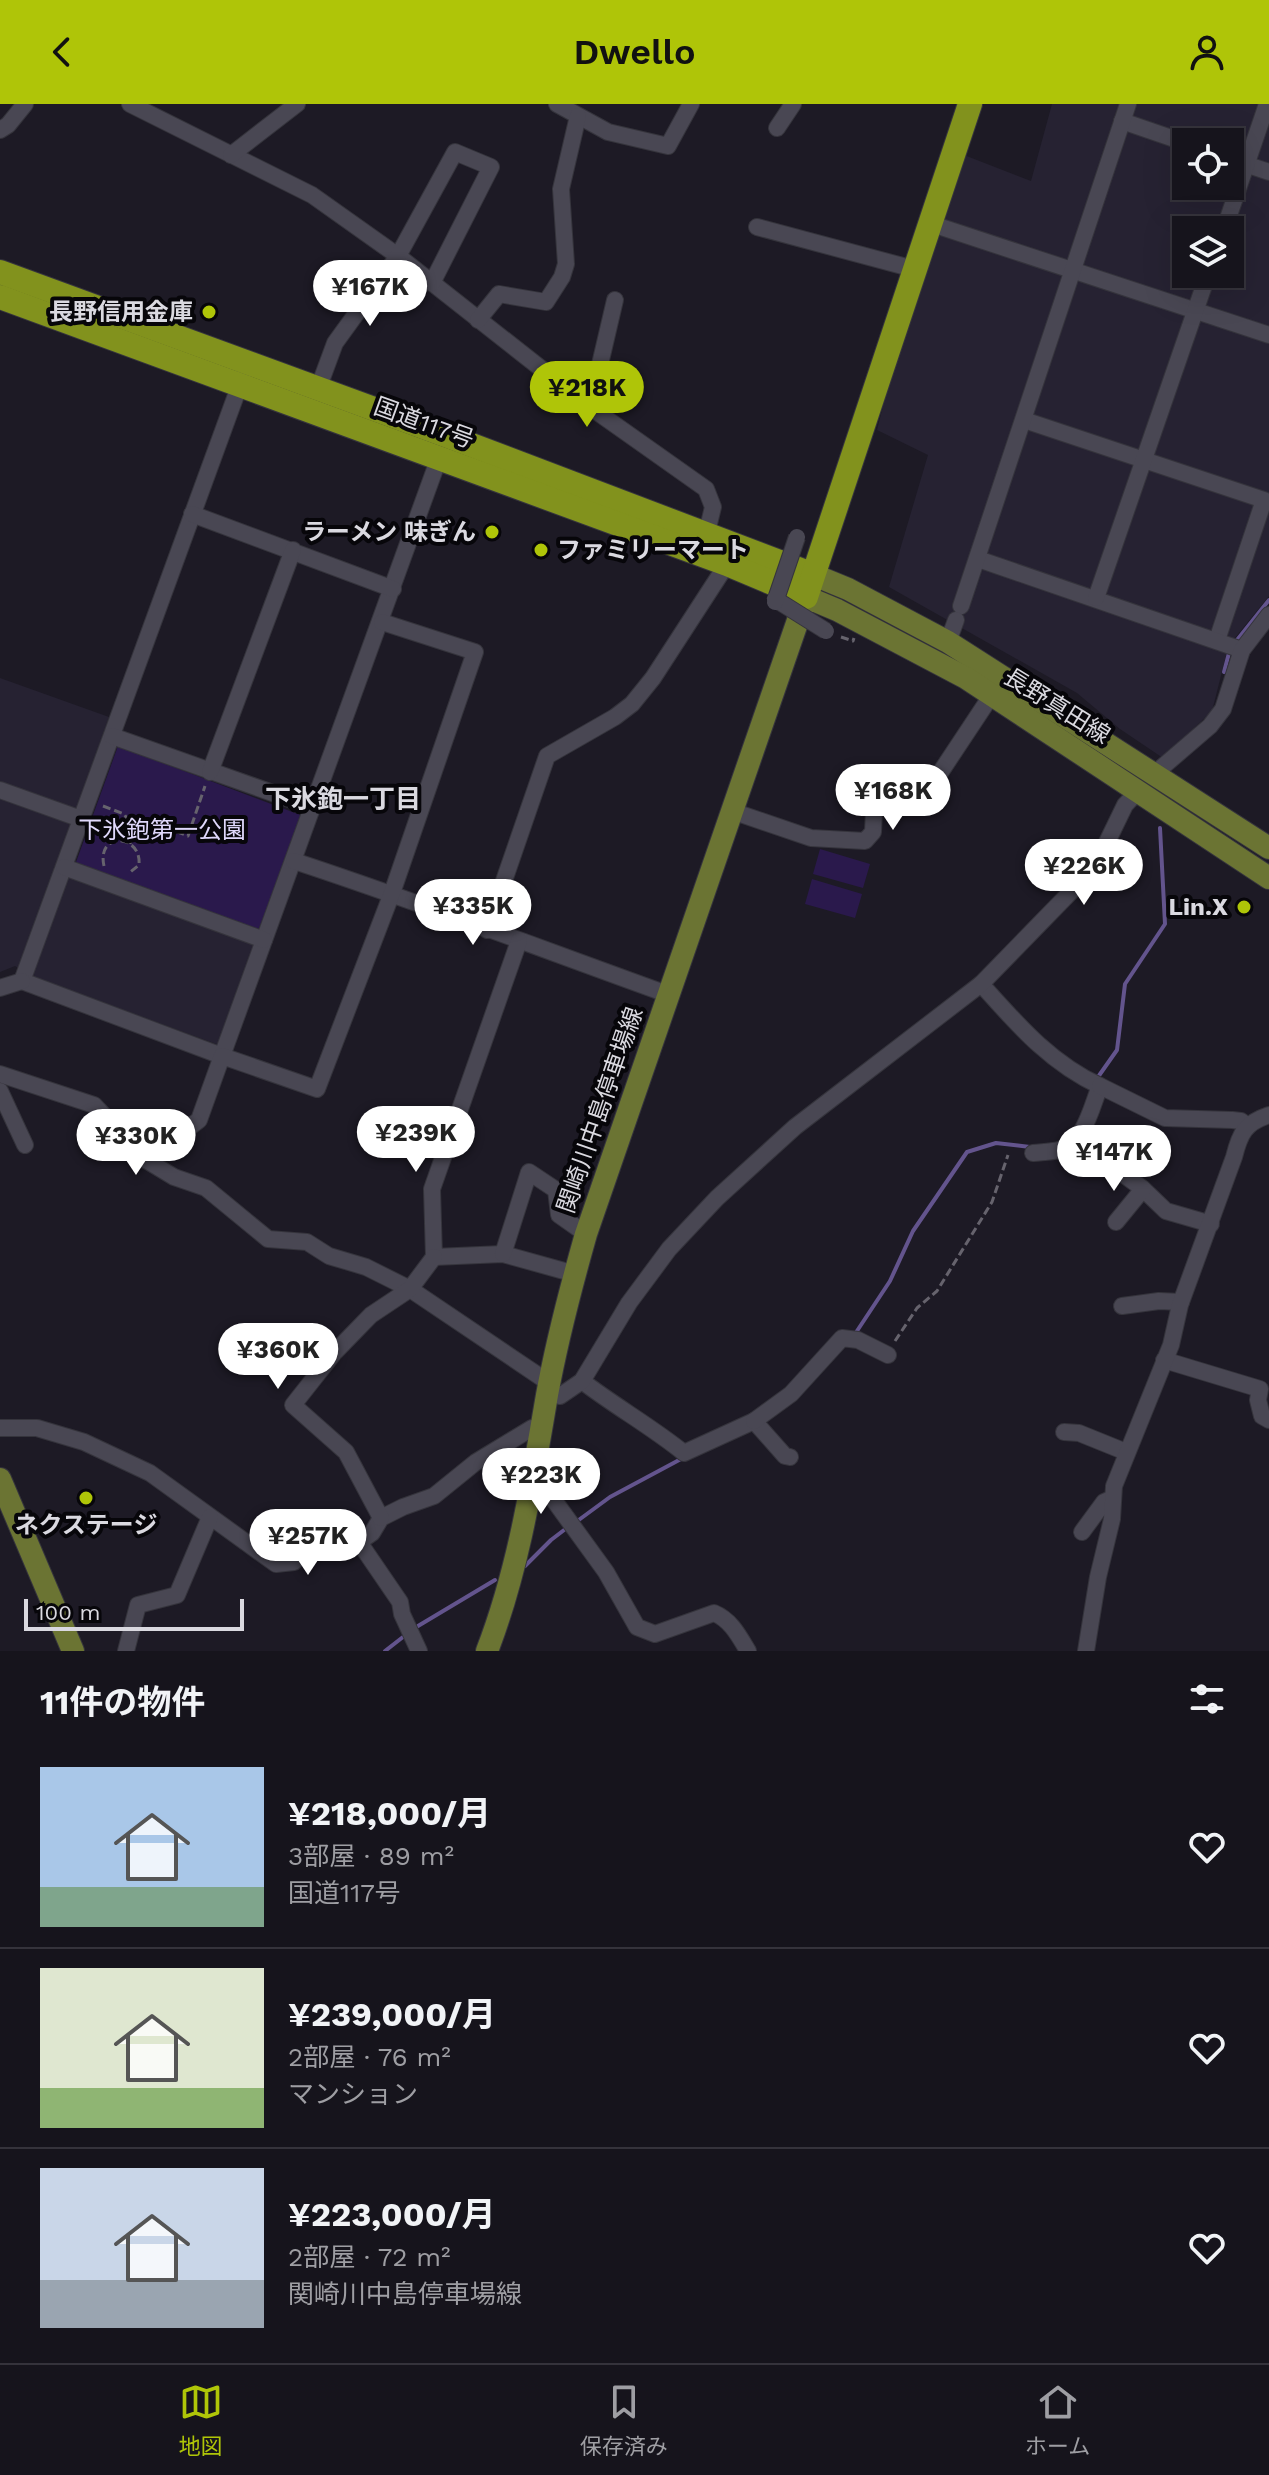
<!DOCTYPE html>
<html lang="ja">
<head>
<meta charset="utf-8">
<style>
  body { margin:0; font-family:"Work Sans","Noto Sans JP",sans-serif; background:#1f1d25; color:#f1f3f6; height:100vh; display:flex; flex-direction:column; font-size:30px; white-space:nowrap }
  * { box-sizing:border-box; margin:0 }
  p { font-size:26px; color:#9e9ea3 }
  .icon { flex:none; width:44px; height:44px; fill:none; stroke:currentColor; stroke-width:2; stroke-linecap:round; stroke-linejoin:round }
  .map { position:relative; height:1547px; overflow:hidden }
  .sheet { display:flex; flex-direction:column; background:#16141c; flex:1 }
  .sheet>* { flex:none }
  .buttons { position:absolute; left:1172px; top:24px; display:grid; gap:16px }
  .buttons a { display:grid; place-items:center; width:72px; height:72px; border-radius:0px; background:#16141c; box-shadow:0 8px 32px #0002,0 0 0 2px #35333b; font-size:40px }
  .scale { position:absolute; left:24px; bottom:20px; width:220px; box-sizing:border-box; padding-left:8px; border:4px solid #dad9e0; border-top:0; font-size:22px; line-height:28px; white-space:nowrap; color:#dad9e0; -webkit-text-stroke:6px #07060a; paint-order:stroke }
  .price { position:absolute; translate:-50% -68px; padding:0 18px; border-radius:28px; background:#fff; color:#222; font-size:26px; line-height:52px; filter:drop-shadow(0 2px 4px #0008) }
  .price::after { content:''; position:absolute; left:50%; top:48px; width:24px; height:18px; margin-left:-12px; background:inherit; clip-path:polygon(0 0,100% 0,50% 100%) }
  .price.active { background:#afc508; color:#111 }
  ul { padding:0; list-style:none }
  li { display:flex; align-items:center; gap:24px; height:200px; padding:0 40px }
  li+li { border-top:2px solid #35333b }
  li span { display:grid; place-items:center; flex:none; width:224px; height:160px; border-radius:0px; color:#555 }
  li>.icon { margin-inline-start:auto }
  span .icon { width:96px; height:96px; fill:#fffc; stroke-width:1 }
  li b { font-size:34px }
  h2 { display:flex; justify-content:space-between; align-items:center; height:96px; padding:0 40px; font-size:34px }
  header { display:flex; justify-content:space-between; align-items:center; height:104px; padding:0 40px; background:#afc508; color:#111; font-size:36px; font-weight:600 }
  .menu { display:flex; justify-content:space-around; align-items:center; height:112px; border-top:2px solid #35333b; background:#16141c; font-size:22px; color:#9e9ea3 }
  .menu a { display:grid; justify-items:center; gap:4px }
  .menu .active { color:#afc508 }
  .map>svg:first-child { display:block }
  .built { fill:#262232; fill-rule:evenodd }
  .green { fill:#2a194c }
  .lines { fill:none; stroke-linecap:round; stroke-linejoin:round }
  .stream { stroke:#63548d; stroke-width:4 }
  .minor-casing { stroke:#35343c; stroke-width:18 }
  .major-casing { stroke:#35343c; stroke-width:24 }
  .highway-casing { stroke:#35343c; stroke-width:26 }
  .path { stroke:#66636d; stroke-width:3; stroke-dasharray:8 4; stroke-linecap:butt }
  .minor { stroke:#494753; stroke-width:16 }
  .major { stroke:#6b7433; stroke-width:22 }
  .highway { stroke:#82921d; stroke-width:24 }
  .minor-bridge-casing { stroke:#35343c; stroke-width:18; stroke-linecap:butt }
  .minor-bridge { stroke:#494753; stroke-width:16 }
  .poi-dot { fill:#afc508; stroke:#07060a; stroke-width:3 }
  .labels { text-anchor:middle; stroke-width:8; stroke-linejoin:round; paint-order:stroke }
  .poi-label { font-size:24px; font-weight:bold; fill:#dad9e0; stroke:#07060a; text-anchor:end }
  .street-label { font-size:24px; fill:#dad9e0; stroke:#07060a }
  .park-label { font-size:24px; fill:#dfd8fb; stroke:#07060a }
  .neighbourhood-label { font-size:26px; font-weight:bold; fill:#dad9e0; stroke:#07060a }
</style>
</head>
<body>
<header><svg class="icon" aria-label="back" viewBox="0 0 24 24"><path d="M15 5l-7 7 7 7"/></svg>Dwello<svg class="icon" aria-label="person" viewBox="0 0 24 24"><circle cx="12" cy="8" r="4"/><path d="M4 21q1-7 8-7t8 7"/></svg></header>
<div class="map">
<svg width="1269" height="1547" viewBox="0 0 1269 1547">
  <rect width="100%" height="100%" fill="#1d1a25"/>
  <g class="built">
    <path d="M1052,0H1269V492L1234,535L1227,548L1212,607L1163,654L1120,625L1077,589L889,483L928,351L877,326L892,266L964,51L1031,77ZM1186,38H1230V82H1186ZM1186,126H1230V170H1186Z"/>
    <path d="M0,574L109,613L56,763L259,836L219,941L38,875L15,862L0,868Z"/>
  </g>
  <g class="green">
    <path d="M118,642L303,712L258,827L75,761Z"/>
    <path d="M820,745L870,760L863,784L813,770Z"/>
    <path d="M812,775L862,790L855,814L805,800Z"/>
  </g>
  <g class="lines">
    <g class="stream">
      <path d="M1237,536L1269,496"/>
      <path d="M1224,568L1229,549"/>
      <path d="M1098,973L1117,946L1125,880L1165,820L1160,724"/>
      <path d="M855,1230L890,1177L913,1127L967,1048L996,1039L1030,1043"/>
      <path d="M576,1418L610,1393L681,1355"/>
      <path d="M525,1462L551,1436L568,1423"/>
      <path d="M418,1522L495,1476"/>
      <path d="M385,1547L403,1533"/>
    </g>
    <defs>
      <g id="minor">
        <path d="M130,0L312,91L398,152L590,303L706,385L713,403L707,428"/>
        <path d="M557,0L608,28L668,42L691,0"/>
        <path d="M1122,17L1186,39"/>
        <path d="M777,24L793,0"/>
        <path d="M0,26L8,21L25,0"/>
        <path d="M231,51L297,0"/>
        <path d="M1230,55L1269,68"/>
        <path d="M929,119L1269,231"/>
        <path d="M757,123L914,165"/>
        <path d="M1224,126L1267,0"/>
        <path d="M478,216L499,190L546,198L562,173L566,160L561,85L578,12"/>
        <path d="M243,272L22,877L222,952L439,354"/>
        <path d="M318,285L335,239L398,152L455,48L491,63L432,179"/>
        <path d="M590,303L615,196"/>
        <path d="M1024,316L1264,396L1217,536"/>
        <path d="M192,410L393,485"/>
        <path d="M978,455L1242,546"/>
        <path d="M1096,494L1208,170"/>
        <path d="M961,502L1128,0"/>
        <path d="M948,538L956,516"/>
        <path d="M112,632L312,703"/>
        <path d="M210,668L293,446"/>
        <path d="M1153,671L1210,622L1223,605L1242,546L1269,511"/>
        <path d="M0,686L81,715"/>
        <path d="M732,707L811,734L865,737L873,728L875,684L936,675L991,592"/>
        <path d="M294,757C419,798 542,845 667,890"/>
        <path d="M64,763L264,836"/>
        <path d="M487,826L547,652L615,613L632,600L653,574L727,460"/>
        <path d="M519,837L432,1085L434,1153L503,1150L575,1170"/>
        <path d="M981,880C1017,920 1050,959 1100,982C1091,1004 1085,1038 1059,1046C1051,1048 1042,1048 1033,1049"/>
        <path d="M0,884L22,877"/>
        <path d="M0,970L94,1001L146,1056L199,1016L222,952L317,985L392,789L475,548L382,518"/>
        <path d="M1100,982L1165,1014L1232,1016L1241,1017L1248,1022"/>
        <path d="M0,987L25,1041"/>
        <path d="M1075,1035L1142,1084L1166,1107L1211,1120"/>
        <path d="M146,1056L174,1073L206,1084L268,1135L307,1138L329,1152L366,1163L410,1185L542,1274L550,1275"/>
        <path d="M1116,1118L1143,1085"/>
        <path d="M503,1150L529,1068L556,1086L559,1111L586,1130"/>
        <path d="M1122,1202L1159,1197L1181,1198"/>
        <path d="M1164,1256L1260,1285L1258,1296L1262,1312L1269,1316"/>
        <path d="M582,1277C616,1303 652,1323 684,1349L754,1317L785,1352L790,1353"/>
        <path d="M548,1289L560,1292L582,1277L629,1199L669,1145L717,1094L795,1023L981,880L1095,763L1125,701L1139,686"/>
        <path d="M754,1317L791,1290L842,1234L858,1236L888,1251"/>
        <path d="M0,1324H37L84,1338L150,1369L276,1460L294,1458L320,1421L330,1418L359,1438L372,1429L381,1414L403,1403L434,1392L476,1358L532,1324L541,1327"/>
        <path d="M1064,1328L1079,1329L1126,1348"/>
        <path d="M533,1376L540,1377L606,1468L637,1523L655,1530L714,1509C731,1516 739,1532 748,1547"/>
        <path d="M381,1414L346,1348L293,1301L334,1249L371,1211L410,1185L434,1153"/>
        <path d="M1082,1428L1104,1398L1113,1394"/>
        <path d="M359,1438L400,1498L402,1510L419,1547"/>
        <path d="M126,1547L138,1501L177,1491L210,1413"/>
        <path d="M1086,1547L1098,1473L1112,1415L1114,1382L1171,1241L1180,1201L1234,1053C1240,1029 1245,1019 1269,1011"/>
      </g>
      <g id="major">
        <path d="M814,471L848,485L948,538L1269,744"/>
        <path d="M0,1375L73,1547"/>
        <path d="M487,1547C519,1464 532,1378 547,1291C557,1236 571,1183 586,1130L806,493L837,506L966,574L1269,774"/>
      </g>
      <g id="highway">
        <path d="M0,168L445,331L811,470"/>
        <path d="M0,193L727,460L806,493L970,0"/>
      </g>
    </defs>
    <use href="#minor" class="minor-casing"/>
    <use href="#major" class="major-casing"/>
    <use href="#highway" class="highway-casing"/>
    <g class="path">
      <path d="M841,533L853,537L854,534"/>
      <path d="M103,702L124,710L132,722L148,717L188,732L205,682"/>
      <path d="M130,740L132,724"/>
      <path d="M104,762C96,727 142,730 139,761L129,769"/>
      <path d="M895,1237L917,1204L937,1187L992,1098L1008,1051"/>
    </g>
    <use href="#minor" class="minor"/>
    <use href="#major" class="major"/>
    <use href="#highway" class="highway"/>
    <defs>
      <g id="minor-bridge">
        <path d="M775,495L826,527"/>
        <path d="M775,498L797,433"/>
      </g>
    </defs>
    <use href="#minor-bridge" class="minor-bridge-casing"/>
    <use href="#minor-bridge" class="minor-bridge"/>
  </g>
  <g class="poi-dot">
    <circle cx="209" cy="208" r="8"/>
    <circle cx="492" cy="428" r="8"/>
    <circle cx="541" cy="446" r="8"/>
    <circle cx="1244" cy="803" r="8"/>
    <circle cx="86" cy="1394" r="8"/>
  </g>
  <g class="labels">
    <g class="poi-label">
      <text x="193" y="216">長野信用金庫</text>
      <text x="476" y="436">ラーメン 味ぎん</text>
      <text x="557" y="454" text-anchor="start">ファミリーマート</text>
      <text x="1228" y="811">Lin.X</text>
      <text x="86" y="1429" text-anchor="middle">ネクステージ</text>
    </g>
    <g class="street-label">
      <text transform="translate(424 319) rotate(20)" y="8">国道117号</text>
      <text transform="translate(1057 602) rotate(32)" y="8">長野真田線</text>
      <text transform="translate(600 1006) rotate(-71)" y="8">関崎川中島停車場線</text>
    </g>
    <g class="park-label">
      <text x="162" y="734">下氷鉋第一公園</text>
    </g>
    <g class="neighbourhood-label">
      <text x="343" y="704">下氷鉋一丁目</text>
    </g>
  </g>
</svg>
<div class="buttons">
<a><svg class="icon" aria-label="locate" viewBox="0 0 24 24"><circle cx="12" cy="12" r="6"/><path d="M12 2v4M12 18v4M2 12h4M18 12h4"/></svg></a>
<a><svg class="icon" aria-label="layers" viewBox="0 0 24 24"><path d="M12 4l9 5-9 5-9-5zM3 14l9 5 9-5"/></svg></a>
</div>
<div class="scale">100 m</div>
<b class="price" style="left:370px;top:224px">¥167K</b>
<b class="price active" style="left:587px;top:325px">¥218K</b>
<b class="price" style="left:893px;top:728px">¥168K</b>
<b class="price" style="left:1084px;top:803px">¥226K</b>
<b class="price" style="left:473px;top:843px">¥335K</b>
<b class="price" style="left:416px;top:1070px">¥239K</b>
<b class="price" style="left:136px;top:1073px">¥330K</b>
<b class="price" style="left:1114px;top:1089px">¥147K</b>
<b class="price" style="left:278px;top:1287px">¥360K</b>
<b class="price" style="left:541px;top:1412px">¥223K</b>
<b class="price" style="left:308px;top:1473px">¥257K</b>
</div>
<section class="sheet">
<h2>11件の物件<svg class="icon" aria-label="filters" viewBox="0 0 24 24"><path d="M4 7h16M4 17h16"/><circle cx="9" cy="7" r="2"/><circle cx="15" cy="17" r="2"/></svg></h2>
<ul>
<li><span style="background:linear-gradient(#a9c7e8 75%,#7fa58c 0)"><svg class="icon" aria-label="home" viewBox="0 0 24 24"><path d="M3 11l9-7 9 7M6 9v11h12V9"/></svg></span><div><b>¥218,000/月</b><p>3部屋 · 89 m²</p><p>国道117号</p></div><svg class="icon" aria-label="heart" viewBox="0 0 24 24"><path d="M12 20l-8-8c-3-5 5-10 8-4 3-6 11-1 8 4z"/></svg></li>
<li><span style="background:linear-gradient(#dfe7d0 75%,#8fb573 0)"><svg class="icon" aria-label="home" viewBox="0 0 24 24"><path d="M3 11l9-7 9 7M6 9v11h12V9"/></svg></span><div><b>¥239,000/月</b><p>2部屋 · 76 m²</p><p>マンション</p></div><svg class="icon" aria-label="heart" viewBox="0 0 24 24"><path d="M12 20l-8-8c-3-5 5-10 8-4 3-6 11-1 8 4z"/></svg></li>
<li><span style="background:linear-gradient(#c9d6e8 70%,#9aa5b1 0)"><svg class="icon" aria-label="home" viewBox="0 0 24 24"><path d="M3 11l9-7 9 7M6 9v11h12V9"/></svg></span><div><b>¥223,000/月</b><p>2部屋 · 72 m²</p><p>関崎川中島停車場線</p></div><svg class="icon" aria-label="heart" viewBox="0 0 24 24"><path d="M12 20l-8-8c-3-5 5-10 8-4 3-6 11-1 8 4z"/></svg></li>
</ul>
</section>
<nav class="menu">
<a class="active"><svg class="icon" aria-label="map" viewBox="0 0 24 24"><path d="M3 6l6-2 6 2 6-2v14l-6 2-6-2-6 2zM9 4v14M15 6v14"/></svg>地図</a>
<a><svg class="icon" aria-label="saved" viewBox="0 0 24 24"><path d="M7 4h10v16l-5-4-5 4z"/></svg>保存済み</a>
<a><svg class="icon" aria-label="home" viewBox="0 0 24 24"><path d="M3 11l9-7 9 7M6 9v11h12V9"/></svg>ホーム</a>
</nav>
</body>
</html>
